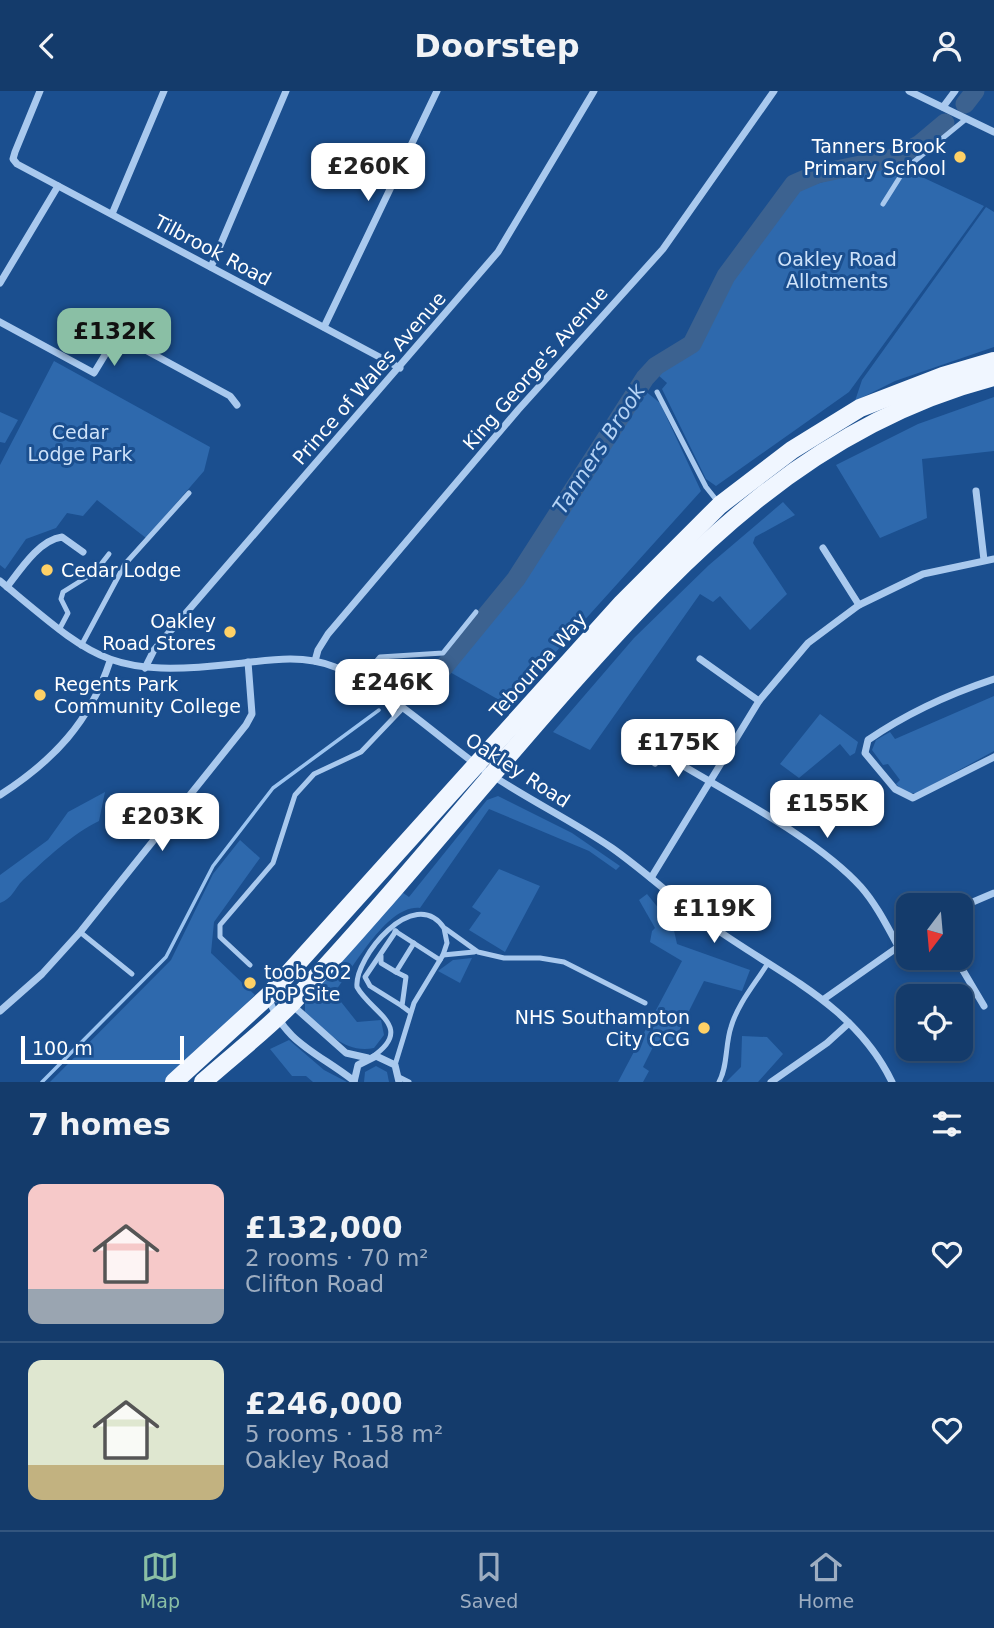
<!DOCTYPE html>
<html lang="en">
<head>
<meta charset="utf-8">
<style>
  body { margin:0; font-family:"DejaVu Sans",sans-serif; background:#1d4271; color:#f1f3f6; height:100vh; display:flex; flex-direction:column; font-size:26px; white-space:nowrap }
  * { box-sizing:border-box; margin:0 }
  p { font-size:23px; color:#9dadc1 }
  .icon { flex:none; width:38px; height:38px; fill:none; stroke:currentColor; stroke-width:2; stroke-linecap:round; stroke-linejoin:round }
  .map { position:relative; height:991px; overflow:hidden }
  .side { display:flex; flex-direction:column; background:#143b6b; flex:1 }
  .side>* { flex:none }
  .needle { width:46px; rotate:196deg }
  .tools { position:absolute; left:896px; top:802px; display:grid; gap:14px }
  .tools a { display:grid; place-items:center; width:77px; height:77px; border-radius:14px; background:#143b6b; box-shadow:0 4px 10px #0003,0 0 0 2px #33557e; font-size:35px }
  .scale { position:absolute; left:21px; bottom:18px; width:163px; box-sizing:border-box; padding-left:7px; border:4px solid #fff; border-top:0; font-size:19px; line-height:24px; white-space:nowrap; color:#fff; -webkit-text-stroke:5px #1b4f8f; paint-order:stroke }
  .price { position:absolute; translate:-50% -60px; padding:0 16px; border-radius:14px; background:#fff; color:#222; font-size:23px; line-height:46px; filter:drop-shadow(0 2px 4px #0008) }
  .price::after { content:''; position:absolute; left:50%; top:42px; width:21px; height:16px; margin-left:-10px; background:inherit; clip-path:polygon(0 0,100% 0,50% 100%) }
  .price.active { background:#8abfa5; color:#111 }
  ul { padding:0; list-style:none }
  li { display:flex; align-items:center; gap:21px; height:175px; padding:0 28px }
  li+li { border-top:2px solid #33557e }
  li span { display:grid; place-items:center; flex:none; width:196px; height:140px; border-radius:14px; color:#555 }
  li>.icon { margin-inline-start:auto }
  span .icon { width:84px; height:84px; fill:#fffc; stroke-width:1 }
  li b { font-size:30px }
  h2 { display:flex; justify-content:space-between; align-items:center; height:84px; padding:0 28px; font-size:30px }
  header { display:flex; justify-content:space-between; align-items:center; height:91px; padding:0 28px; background:#143b6b; font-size:32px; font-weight:600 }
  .dock { display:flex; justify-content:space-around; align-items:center; height:98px; border-top:2px solid #33557e; background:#143b6b; font-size:19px; color:#9dadc1 }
  .dock a { display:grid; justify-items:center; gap:4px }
  .dock .active { color:#8abfa5 }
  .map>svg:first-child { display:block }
  .green { fill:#2e69ad }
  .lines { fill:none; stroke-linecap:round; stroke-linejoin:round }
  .stream { stroke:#9cc4f0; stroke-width:3.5 }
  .river { stroke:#3c6290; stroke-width:19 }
  .lane { stroke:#a9c9ee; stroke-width:5 }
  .street { stroke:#a9c9ee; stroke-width:7 }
  .primary { stroke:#f0f6ff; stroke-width:18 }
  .poi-dot { fill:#ffd166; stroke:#1b4f8f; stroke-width:2.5 }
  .labels { text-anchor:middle; stroke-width:6; stroke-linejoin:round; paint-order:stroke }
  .poi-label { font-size:19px; fill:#fff; stroke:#1b4f8f; text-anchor:end }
  .street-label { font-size:19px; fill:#fff; stroke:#1b4f8f }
  .park-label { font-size:19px; fill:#cfe3fa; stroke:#1b4f8f }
  .water-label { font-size:21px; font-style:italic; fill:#b5d3f5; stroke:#1b4f8f }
</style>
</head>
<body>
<header><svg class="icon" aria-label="back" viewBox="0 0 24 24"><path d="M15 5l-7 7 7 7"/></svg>Doorstep<svg class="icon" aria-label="person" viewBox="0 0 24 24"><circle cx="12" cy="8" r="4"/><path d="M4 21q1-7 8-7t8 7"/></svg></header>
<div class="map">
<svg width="994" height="991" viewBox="0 0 994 991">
  <rect width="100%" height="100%" fill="#1b4f8f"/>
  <g class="green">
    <path d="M892,72L984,115L849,301L716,395L706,388L662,298L667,292L658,284L698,252L719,206L794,99Z"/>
    <path d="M986,116L994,121V256L895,290L855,310L862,289Z"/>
    <path d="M54,270L210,356L204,380L146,447L97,409L83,425L67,422L56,437L26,448L5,478L0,474V374Z"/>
    <path d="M644,299L660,312L701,400L508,614L448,580L519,490Z"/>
    <path d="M994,306V360L922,368L927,427L880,447L836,374L918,333Z"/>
    <path d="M0,321L18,329L5,352L0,351Z"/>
    <path d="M783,411L795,424L755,446L753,452L787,503L750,539L720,505L713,511L700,503L590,659L553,641L634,547L709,474Z"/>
    <path d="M994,605V660L917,702H905L896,693L900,689L888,673L883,674L872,659L876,649L890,641L895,648Z"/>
    <path d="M820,623L858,651L855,662L850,665L840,653L799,687L780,673Z"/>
    <path d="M105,701L99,730C73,742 45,769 23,789C14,798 13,807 0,812V784L48,749L68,721Z"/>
    <path d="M498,705L572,742L620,775L616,779L589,760L489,718L420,817C387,813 353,878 334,902L357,931L381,929L384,944L374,957C345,963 326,940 305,922V908L399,799L409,806L487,709Z"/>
    <path d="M240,749L260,767L214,831L211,862L255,904L165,991H50L171,869L213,783Z"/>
    <path d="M499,778L540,795L505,861L469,839L481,822L472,816Z"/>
    <path d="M647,803L673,835L677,853L750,879L742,900L704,890L671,956L656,950L643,976L649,980L643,991H618L682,870L650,851L652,840L655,837L639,809Z"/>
    <path d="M472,867L460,892L438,880L453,869Z"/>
    <path d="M742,945L767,946L783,963L758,991H726L741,976Z"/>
    <path d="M289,949L324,979L347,991H313L306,985H292L270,958Z"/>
    <path d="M376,975L387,981L389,991H364L365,981Z"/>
  </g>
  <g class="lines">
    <path class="stream" d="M42,991L166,866L213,775L273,697L379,619"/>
    <g class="river">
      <path d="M965,13L975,0"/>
      <path d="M430,593L516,488L645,287L656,275L692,253L726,185L794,93L817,83L894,67L920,53L945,32"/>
    </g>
    <g class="lane">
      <path d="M883,113L905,78L966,28"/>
      <path d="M657,301L706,396L718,411"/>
      <path d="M59,539L68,522L61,508L63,501L95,481L109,463"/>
      <path d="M81,555L125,473L189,402"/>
      <path d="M360,589L380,566L443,562L476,521"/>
      <path d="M446,838L478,861L504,867H540L564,871L645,912"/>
      <path d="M395,840L440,869"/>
      <path d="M396,840L365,886L370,895L402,915"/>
      <path d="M80,841L132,883"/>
      <path d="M443,864L474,861"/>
      <path d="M381,865V872L396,881"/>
      <path d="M250,874L220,846V834L273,772L295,704L314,683L361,661L402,618"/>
      <path d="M410,921L402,915L406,886L396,881L414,852"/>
      <path d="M372,966C416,936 371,922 357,896C354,867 414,793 444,837L447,852L443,864L414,912L395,974"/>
      <path d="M399,986L409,991"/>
      <path d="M719,991C728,975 725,954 731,936C738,912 755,893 768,872"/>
    </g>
    <g class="street">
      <path d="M40,0L15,61L13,68L17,73L400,277"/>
      <path d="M909,0L994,41"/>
      <path d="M943,16L955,0"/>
      <path d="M112,123L164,0"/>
      <path d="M211,176L286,0"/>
      <path d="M0,192L58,95"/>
      <path d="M0,231L94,282L114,249H127L230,305L237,314"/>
      <path d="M324,236L437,0"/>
      <path d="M976,400L984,469"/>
      <path d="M823,457L859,514"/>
      <path d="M0,490C94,568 107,587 234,573C269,569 302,563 335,576C382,593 441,649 484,679C525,707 571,729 612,757C646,781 675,809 709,833C776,882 854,912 892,991"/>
      <path d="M7,496C20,479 39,449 62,446L83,461"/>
      <path d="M700,568L759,610"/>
      <path d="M315,570L318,559L328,543L518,319L663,158L774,0"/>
      <path d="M145,577L154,559L498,161L594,0"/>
      <path d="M994,588C949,603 907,622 868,649L865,662L895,698L913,707L994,666"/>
      <path d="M662,662C721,699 815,745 861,796C876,813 887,835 898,855"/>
      <path d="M655,672L668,652"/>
      <path d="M0,704C53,670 90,631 110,570"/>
      <path d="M651,787L759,610L808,552L859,514L923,483L994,468"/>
      <path d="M961,816L994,802"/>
      <path d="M955,866L984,915"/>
      <path d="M268,905C283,952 319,962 354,990"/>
      <path d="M268,905L291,913L346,962L368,967"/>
      <path d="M824,908L908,849"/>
      <path d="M0,920L42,883L81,840L246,634L252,623L248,571"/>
      <path d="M354,991L358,974L376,965L395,974L399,991"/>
      <path d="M771,991L827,952L849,932"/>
    </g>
    <g class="primary">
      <path d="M174,991L268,905L622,512L720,414L792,359L860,317L943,285L994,270"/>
      <path d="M203,991C232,965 265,940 292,912C388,810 476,700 569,595C689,460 812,333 994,286"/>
    </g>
  </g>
  <g class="poi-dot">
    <circle cx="960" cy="66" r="7"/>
    <circle cx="47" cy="479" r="7"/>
    <circle cx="230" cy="541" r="7"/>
    <circle cx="40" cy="604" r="7"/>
    <circle cx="250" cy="892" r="7"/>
    <circle cx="704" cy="937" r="7"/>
  </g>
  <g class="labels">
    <g class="poi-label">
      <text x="946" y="62">Tanners Brook<tspan x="946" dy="22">Primary School</tspan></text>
      <text x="61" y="486" text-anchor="start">Cedar Lodge</text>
      <text x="216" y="537">Oakley<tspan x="216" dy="22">Road Stores</tspan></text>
      <text x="54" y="600" text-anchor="start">Regents Park<tspan x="54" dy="22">Community College</tspan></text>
      <text x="264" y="888" text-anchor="start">toob SO2<tspan x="264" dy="22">PoP Site</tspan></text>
      <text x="690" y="933">NHS Southampton<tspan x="690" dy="22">City CCG</tspan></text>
    </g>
    <g class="street-label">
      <text transform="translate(213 159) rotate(28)" y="7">Tilbrook Road</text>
      <text transform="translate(535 277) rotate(-49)" y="7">King George's Avenue</text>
      <text transform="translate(369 287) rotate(-49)" y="7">Prince of Wales Avenue</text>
      <text transform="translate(538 574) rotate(-48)" y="7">Tebourba Way</text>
      <text transform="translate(518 679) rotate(33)" y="7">Oakley Road</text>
    </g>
    <g class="park-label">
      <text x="837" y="175">Oakley Road<tspan x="837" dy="22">Allotments</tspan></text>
      <text x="80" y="348">Cedar<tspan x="80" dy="22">Lodge Park</tspan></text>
    </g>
    <g class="water-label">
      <text transform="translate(599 358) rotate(-57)" y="7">Tanners Brook</text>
    </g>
  </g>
</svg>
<div class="tools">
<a><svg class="needle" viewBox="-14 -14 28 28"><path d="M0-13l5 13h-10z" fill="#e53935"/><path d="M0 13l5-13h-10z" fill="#9dadc1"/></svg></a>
<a><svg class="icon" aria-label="locate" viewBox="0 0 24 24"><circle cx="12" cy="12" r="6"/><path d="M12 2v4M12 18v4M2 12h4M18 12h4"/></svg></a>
</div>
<div class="scale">100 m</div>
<b class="price" style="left:368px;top:112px">£260K</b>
<b class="price active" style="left:114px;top:277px">£132K</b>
<b class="price" style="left:392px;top:628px">£246K</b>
<b class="price" style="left:678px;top:688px">£175K</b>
<b class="price" style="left:827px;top:749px">£155K</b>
<b class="price" style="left:162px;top:762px">£203K</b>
<b class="price" style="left:714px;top:854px">£119K</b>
</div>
<section class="side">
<h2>7 homes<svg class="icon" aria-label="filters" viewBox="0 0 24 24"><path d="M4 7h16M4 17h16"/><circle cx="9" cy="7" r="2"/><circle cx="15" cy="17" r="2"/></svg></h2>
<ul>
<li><span style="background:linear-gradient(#f6c9c9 75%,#9aa5b1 0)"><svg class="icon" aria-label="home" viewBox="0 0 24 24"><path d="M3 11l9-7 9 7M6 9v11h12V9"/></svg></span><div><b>£132,000</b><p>2 rooms · 70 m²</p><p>Clifton Road</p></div><svg class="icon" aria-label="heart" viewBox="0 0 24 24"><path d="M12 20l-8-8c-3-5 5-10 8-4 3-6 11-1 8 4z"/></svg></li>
<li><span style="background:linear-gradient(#dfe7d0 75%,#c2b280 0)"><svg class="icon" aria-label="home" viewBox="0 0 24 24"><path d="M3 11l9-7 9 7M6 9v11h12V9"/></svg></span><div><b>£246,000</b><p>5 rooms · 158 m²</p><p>Oakley Road</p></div><svg class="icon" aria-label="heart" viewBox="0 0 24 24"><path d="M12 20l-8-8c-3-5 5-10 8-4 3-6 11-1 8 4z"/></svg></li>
</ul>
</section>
<nav class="dock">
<a class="active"><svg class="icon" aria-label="map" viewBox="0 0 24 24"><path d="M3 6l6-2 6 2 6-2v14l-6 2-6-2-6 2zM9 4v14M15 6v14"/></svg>Map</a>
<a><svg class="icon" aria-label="saved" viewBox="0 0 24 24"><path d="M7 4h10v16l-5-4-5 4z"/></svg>Saved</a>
<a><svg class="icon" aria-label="home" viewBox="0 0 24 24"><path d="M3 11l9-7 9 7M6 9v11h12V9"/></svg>Home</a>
</nav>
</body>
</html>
